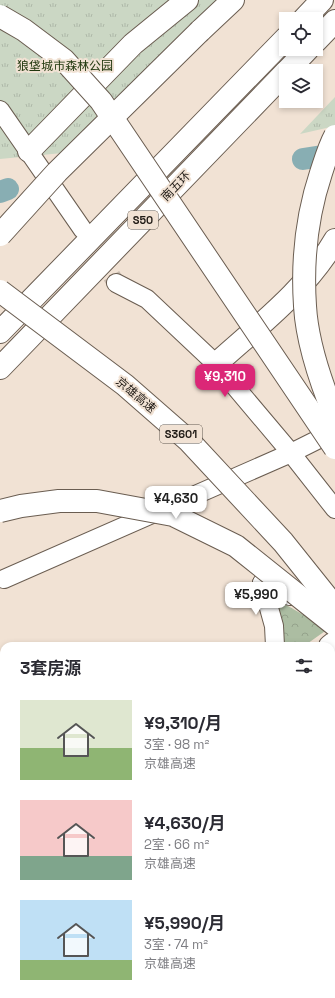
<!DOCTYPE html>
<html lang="zh">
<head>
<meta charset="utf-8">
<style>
  body { margin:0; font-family:"Space Grotesk","Noto Sans SC",sans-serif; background:#f7f7f7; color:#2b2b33; height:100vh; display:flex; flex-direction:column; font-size:15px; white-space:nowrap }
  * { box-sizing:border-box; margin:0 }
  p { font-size:13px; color:#7c7c81 }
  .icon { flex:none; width:22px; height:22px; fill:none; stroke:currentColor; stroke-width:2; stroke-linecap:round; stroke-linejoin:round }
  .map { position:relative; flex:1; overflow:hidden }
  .panel { position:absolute; left:0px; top:642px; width:335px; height:356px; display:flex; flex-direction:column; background:#fff; border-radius:12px 12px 0 0; box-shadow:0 2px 6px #0003 }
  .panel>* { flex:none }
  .controls { position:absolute; left:279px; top:12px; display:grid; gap:8px }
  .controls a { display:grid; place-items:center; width:44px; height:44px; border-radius:0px; background:#fff; box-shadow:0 2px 6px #0003; font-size:20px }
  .price { position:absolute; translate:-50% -34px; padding:0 9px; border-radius:8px; background:#fff; color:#222; font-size:13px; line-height:26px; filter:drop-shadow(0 1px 2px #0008) }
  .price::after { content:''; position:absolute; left:50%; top:24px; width:12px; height:9px; margin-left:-6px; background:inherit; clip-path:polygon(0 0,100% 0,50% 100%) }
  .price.current { background:#db2777; color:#fff }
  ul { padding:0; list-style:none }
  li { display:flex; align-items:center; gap:12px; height:100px; padding:0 20px }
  li span { display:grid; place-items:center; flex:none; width:112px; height:80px; border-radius:0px; color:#555 }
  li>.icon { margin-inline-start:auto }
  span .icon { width:48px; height:48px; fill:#fffc; stroke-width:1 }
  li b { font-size:17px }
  h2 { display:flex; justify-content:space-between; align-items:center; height:48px; padding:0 20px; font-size:17px }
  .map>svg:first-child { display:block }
  .forest { fill:url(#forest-crowns) }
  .park { fill:url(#park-tufts) }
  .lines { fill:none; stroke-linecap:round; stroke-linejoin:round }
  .river { stroke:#88aeb3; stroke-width:22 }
  .minor-tunnel { stroke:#c7baae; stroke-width:18; stroke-dasharray:18 9; stroke-linecap:butt }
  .minor-casing { stroke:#6a5d51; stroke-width:20 }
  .major-casing { stroke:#6a5d51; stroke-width:24 }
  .highway-casing { stroke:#6a5d51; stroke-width:24 }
  .minor { stroke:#fff; stroke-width:18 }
  .major { stroke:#fff; stroke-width:22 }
  .highway { stroke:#fff; stroke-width:22 }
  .highway-bridge-casing { stroke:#6a5d51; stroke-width:24; stroke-linecap:butt }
  .highway-bridge { stroke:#fff; stroke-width:22 }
  .labels { text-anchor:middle; stroke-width:4; stroke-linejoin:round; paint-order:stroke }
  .shield { fill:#f1e2d4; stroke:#5f574f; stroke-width:1 }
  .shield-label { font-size:11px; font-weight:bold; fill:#201b16 }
  .park-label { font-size:12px; fill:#21380e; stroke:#f1e2d4 }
  .street-label { font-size:12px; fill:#201b16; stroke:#f1e2d4 }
</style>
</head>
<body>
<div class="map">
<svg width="335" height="998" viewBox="0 0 335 998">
  <defs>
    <pattern id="forest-crowns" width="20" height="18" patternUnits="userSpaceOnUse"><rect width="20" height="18" fill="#acbda2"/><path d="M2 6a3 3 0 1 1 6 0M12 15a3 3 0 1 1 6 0" fill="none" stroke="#94a28b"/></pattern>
    <pattern id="park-tufts" width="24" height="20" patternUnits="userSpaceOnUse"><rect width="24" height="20" fill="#cbd7c4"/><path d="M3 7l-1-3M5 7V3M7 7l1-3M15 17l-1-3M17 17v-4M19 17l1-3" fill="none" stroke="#aeb8a8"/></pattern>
  </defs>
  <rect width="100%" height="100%" fill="#f1e2d4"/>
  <g class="forest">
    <path d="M274,598L328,629L304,646H283Z"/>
    <path d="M0,722L4,726V792L0,793Z"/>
    <path d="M331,904L335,914V998H184L182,994H331Z"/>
  </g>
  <g class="park">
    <path d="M0,0H221L73,152L0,159Z"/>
    <path d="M335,97V126L300,134Z"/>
    <path d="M4,939V994H136L138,998H0V940Z"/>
  </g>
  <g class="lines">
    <g class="river">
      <path d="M303,159L335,154"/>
      <path d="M0,192L8,189"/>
    </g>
    <path class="minor-tunnel" d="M83,230L116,283"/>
    <defs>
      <g id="minor">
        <path d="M0,110L83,230"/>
        <path d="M116,283L147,299L216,364L291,453L335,509"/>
        <path d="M4,579L291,453L335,431"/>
        <path d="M262,583L290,596"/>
        <path d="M262,583L274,626L275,646"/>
      </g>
      <g id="major">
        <path d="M330,646L335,642"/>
        <path d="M0,829L4,828"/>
      </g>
      <g id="highway">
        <path d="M304,19L322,0"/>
        <path d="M200,31L233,0"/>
        <path d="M316,41L335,21"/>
        <path d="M287,71L308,49"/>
        <path d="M29,151L133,44L187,0"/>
        <path d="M0,332L286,38"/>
        <path d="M216,364C258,326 306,290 335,240"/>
        <path d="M0,368L286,72"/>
      </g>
    </defs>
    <use href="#minor" class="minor-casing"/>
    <use href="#major" class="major-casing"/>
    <use href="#highway" class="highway-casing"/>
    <use href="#minor" class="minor"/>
    <use href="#major" class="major"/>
    <use href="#highway" class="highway"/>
    <defs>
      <g id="highway-bridge">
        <path d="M0,16L24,30L64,60L101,101L335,448"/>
        <path d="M335,136C329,147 325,161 321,173C307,215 302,261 305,306C307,342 321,383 335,417"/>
        <path d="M0,235L57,172L200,31"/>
        <path d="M0,291L125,385L189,441L283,542L335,607"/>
        <path d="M0,511L21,506L59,501H97L173,515L236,546L335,625"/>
      </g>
    </defs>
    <use href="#highway-bridge" class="highway-bridge-casing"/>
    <use href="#highway-bridge" class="highway-bridge"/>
  </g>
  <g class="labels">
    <g class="shield">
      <rect x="128" y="211" width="30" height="18" rx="3"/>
      <rect x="160" y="425" width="42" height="18" rx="3"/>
    </g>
    <g class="shield-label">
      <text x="143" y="224">S50</text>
      <text x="181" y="438">S3601</text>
    </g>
    <g class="park-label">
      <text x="65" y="70">狼垡城市森林公园</text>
    </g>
    <g class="street-label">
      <text transform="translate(176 186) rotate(-46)" y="4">南五环</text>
      <text transform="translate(136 395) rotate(40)" y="4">京雄高速</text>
    </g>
  </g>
</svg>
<div class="controls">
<a><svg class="icon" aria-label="locate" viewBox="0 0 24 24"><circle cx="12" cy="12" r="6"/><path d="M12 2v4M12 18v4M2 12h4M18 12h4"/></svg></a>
<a><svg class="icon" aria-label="layers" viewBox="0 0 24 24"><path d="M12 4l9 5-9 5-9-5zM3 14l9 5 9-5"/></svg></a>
</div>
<b class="price current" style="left:225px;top:398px">¥9,310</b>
<b class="price" style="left:176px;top:520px">¥4,630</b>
<b class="price" style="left:256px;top:616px">¥5,990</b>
<section class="panel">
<h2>3套房源<svg class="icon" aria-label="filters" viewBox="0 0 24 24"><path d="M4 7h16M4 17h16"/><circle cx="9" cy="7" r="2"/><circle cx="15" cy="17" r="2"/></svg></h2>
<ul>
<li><span style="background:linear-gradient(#dfe7d0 60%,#8fb573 0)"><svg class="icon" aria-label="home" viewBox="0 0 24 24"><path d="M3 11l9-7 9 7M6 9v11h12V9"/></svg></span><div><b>¥9,310/月</b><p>3室 · 98 m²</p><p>京雄高速</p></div></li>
<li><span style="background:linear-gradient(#f6c9c9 70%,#7fa58c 0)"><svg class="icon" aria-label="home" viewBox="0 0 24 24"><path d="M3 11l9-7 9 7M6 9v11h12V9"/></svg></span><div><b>¥4,630/月</b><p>2室 · 66 m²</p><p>京雄高速</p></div></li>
<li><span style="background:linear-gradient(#bfe0f5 75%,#8fb573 0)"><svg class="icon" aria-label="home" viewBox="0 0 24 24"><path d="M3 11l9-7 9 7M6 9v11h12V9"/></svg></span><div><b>¥5,990/月</b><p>3室 · 74 m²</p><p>京雄高速</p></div></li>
</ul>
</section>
</div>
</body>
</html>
